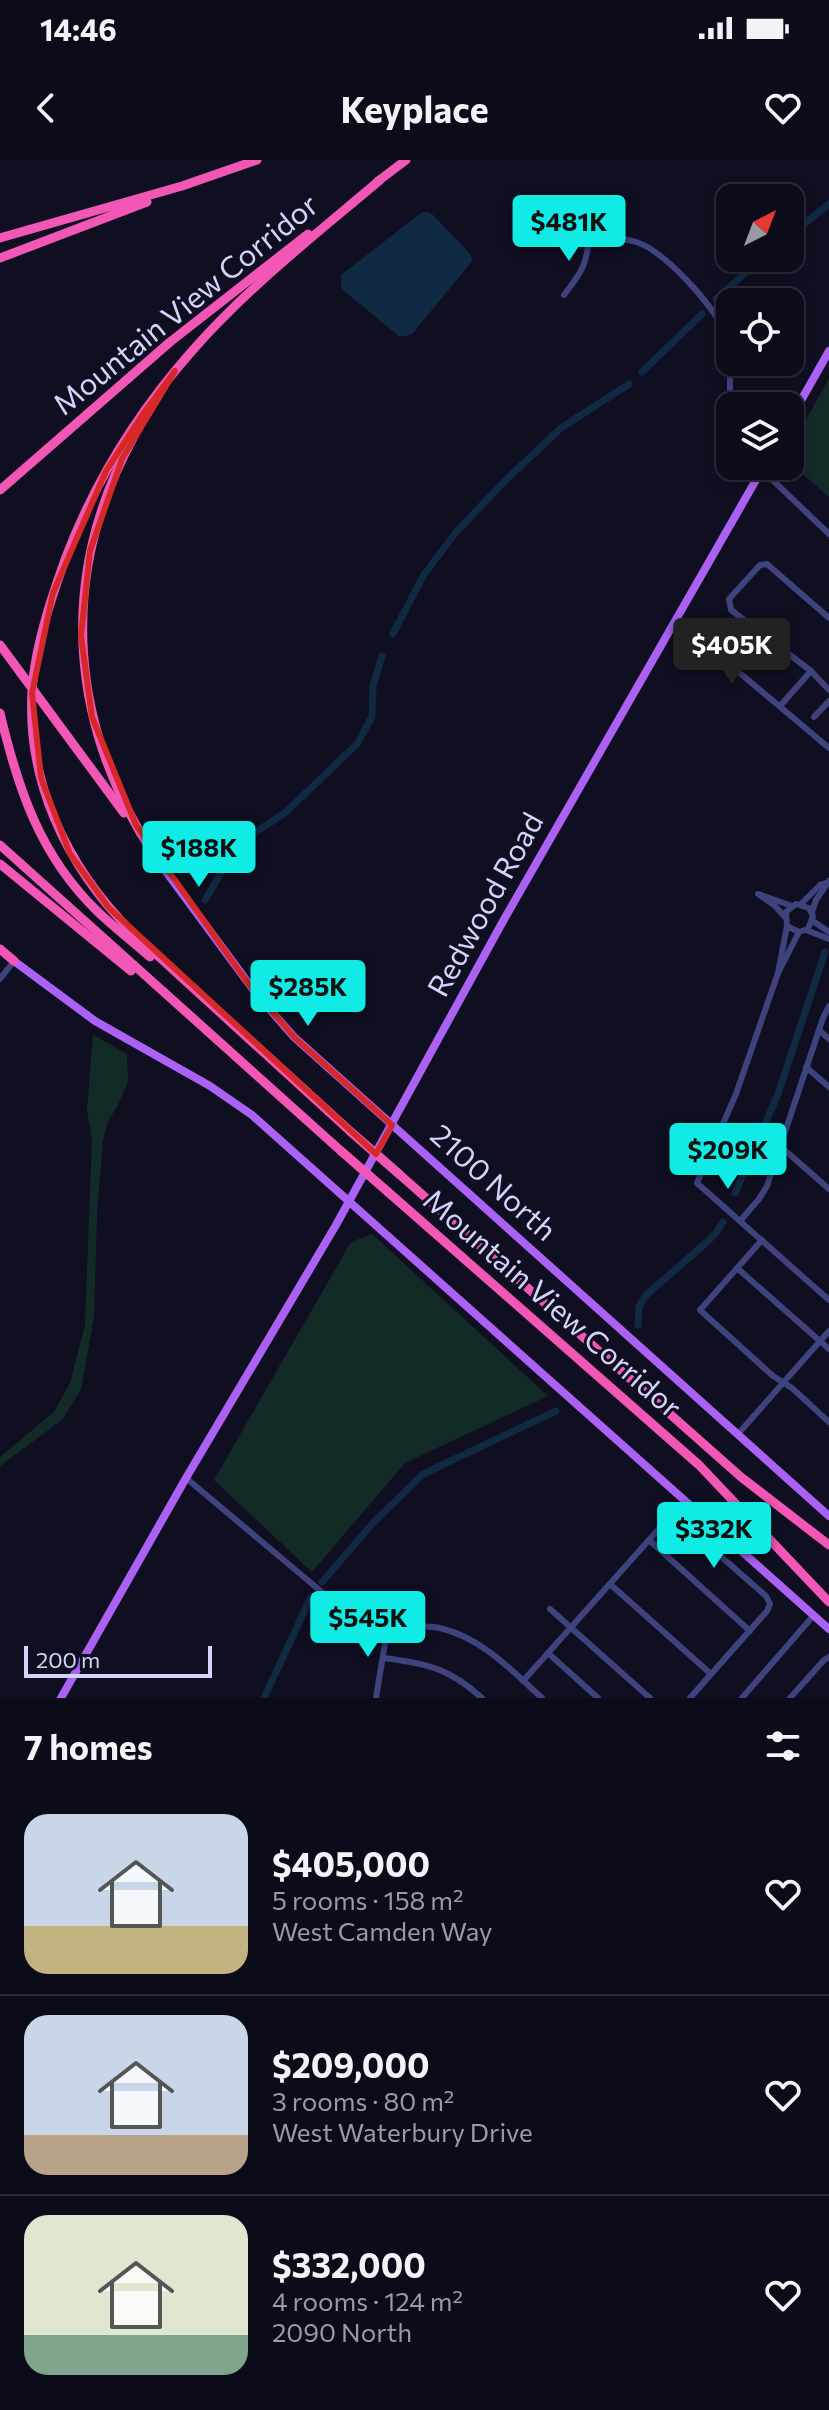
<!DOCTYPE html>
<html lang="en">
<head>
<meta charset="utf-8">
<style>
  body { margin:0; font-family:Commissioner,sans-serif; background:#151423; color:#f1f3f6; height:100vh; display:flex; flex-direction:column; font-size:30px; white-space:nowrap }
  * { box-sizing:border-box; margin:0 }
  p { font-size:26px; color:#9a9ba2 }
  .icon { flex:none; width:44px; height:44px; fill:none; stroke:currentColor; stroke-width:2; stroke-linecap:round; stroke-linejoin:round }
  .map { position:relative; height:1538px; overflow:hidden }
  .details { display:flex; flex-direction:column; background:#0c0b1a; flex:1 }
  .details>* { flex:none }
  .needle { width:52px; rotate:42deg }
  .fabs { position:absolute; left:716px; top:24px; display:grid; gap:16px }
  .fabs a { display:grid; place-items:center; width:88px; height:88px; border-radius:16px; background:#0c0b1a; box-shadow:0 4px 12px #0003,0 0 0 2px #2c2b39; font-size:40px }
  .scale { position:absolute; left:24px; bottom:20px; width:188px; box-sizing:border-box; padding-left:8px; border:4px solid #d3d3fc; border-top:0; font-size:22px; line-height:28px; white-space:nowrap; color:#d3d3fc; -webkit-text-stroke:6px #100f22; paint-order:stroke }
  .price { position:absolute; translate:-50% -68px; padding:0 18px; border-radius:8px; background:#10ebe6; color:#111; font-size:26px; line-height:52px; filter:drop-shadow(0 2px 4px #0008) }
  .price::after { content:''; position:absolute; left:50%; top:48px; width:24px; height:18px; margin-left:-12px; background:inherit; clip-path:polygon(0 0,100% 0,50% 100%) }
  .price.current { background:#222; color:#fff }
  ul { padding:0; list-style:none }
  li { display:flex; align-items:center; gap:24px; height:200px; padding:0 24px }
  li+li { border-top:2px solid #2c2b39 }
  li span { display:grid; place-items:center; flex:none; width:224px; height:160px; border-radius:24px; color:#555 }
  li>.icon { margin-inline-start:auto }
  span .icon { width:96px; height:96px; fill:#fffc; stroke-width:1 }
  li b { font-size:34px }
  h2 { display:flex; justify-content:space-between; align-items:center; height:96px; padding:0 24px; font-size:34px }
  .status { display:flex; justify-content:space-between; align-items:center; height:56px; padding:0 40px; background:#0c0b1a; direction:ltr }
  .status svg { height:22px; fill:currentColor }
  header { display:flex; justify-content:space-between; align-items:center; height:104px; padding:0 24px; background:#0c0b1a; font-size:36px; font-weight:700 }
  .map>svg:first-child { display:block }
  .green { fill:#132b27 }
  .water { fill:#112a44 }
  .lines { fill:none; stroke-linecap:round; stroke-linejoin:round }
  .canal { stroke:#112a44; stroke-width:7 }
  .minor { stroke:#3e437d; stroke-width:6 }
  .major { stroke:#ab62f4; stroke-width:8 }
  .highway { stroke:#f357b5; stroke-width:9 }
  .highway-bridge { stroke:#f357b5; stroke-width:9 }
  .marked { fill:none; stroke:#d62828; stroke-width:6; stroke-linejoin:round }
  .labels { text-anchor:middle; stroke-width:6; stroke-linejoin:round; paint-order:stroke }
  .street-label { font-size:30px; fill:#d3d3fc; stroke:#100f22 }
</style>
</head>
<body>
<div class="status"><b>14:46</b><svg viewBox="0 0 49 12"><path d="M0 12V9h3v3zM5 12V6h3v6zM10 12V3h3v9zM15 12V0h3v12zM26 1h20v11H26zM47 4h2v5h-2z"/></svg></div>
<header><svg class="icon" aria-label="back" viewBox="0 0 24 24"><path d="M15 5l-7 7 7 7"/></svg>Keyplace<svg class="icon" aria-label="heart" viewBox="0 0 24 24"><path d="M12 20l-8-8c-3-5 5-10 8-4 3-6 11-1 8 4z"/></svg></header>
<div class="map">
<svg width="829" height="1538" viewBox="0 0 829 1538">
  <rect width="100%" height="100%" fill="#100f22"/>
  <g class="green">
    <path d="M829,219V337L790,303V287Z"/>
    <path d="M93,875L127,894L128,921L118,945L108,961L103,980L97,1053L94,1157L81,1229L63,1259L0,1306V1297L54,1252L70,1223L85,1165L92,980L87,950Z"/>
    <path d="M372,1074L548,1236L405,1303L312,1412L214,1320L351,1082Z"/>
  </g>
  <path class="water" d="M427,52L432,54L471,95L472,101L413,173L406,176H399L344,131L341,126V115L421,53Z"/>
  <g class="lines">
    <g class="canal">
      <path d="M790,75L829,44"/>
      <path d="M716,139L762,98"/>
      <path d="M642,212L702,154"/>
      <path d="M393,474L423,416L457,371L507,319L561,268L629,224"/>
      <path d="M205,740L224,708L238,689L256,672L286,652L358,583L372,556L373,526L382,496"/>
      <path d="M735,1033L778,934L825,792"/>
      <path d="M638,1165L639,1147L645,1136L707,1082L716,1073L723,1062"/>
      <path d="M322,1422L374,1362L423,1314L556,1251"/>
      <path d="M264,1538L311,1437"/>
    </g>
    <g class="minor">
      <path d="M564,135C581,113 587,105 589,77C605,78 623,77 639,83C667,93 722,154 730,183"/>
      <path d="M730,252V202"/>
      <path d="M758,306L829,374"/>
      <path d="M829,458L767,404L760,405L729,439L731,450L811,511L829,530"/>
      <path d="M698,487L735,509L829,588"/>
      <path d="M780,546L811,511"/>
      <path d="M814,557L829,541"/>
      <path d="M758,734L792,746"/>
      <path d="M761,736L774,745L785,757"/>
      <path d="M801,744L820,725L827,723"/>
      <path d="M812,752L816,740L829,721"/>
      <path d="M813,761L829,772"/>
      <path d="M806,770L829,779"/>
      <path d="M799,772L778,813L736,934L697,1023L829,1140"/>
      <path d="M778,813L787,766L786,752L796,744L809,748L813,756L808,769L799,772L787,766"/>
      <path d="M0,819L14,801"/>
      <path d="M819,870L829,879"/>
      <path d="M806,907L829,927"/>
      <path d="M780,986L829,1029"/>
      <path d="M740,1061L759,1039L767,1026L823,858L829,846"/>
      <path d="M762,1080L700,1150L773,1216L792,1228L829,1262"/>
      <path d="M737,1108L829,1189"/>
      <path d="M738,1274L829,1171"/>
      <path d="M186,1318L342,1449C359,1458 377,1464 396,1466C410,1467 425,1465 440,1468C482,1478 511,1510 542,1538"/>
      <path d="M649,1380L750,1471"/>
      <path d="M610,1424L711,1514"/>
      <path d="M550,1449L650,1538"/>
      <path d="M548,1493L598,1538"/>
      <path d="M383,1498C426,1503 449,1508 482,1538"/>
      <path d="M523,1521L666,1361L677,1358L766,1436L770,1444L767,1451L690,1538"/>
      <path d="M376,1538L388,1465"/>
      <path d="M742,1538L814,1455"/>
      <path d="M790,1538L824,1500L829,1497"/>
    </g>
    <g class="major">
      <path d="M790,260L829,191"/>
      <path d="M156,698L258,836L294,877L829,1356"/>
      <path d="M14,801L95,861L210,926L252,955L829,1469"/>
      <path d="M61,1538L186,1318L336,1065L502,763L764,306"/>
    </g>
    <g class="highway">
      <path d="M377,22L406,0"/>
      <path d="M0,78L182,26L257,0"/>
      <path d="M0,98L147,42"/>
      <path d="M133,278C57,418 69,567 156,698"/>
      <path d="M0,330L170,182L308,74"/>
      <path d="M0,485L20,512"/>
      <path d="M48,550L124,653"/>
      <path d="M0,553C18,629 40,696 98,752C115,768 133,782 150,797"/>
      <path d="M0,685L341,991"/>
      <path d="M0,704L131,811"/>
      <path d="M0,789L14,801"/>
      <path d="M351,972L134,774C66,707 23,617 33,519C38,477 52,436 66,397C95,321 139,251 192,191C248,127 315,75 380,20"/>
      <path d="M399,1014L741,1317L829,1385"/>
      <path d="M388,1032L699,1305L829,1442"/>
    </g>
    <g class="highway-bridge">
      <path d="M20,512L48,550"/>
      <path d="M351,972L399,1014"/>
      <path d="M341,991L388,1032"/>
    </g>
  </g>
  <path class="marked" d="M175,211L122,299L90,391L81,476L92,557L136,665L247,822L294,877L392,965L376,994L109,748L70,694L41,618L32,533L53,433L106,311L145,251Z"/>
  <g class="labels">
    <g class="street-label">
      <text transform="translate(186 145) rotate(-39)" y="10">Mountain View Corridor</text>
      <text transform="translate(486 745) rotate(-61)" y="10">Redwood Road</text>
      <text transform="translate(493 1023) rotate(42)" y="10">2100 North</text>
      <text transform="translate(552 1144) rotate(41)" y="10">Mountain View Corridor</text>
    </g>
  </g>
</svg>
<div class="fabs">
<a><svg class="needle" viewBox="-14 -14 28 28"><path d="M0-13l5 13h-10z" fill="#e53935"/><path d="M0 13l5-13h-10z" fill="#9a9ba2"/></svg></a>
<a><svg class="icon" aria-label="locate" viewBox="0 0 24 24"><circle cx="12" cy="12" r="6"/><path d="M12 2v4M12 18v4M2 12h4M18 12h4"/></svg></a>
<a><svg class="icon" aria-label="layers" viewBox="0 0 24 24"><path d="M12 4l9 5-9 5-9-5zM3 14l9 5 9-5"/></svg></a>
</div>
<div class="scale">200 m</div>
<b class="price" style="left:569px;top:103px">$481K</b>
<b class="price current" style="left:732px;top:526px">$405K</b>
<b class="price" style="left:199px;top:729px">$188K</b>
<b class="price" style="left:308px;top:868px">$285K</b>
<b class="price" style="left:728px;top:1031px">$209K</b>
<b class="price" style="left:714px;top:1410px">$332K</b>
<b class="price" style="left:368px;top:1499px">$545K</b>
</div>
<section class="details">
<h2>7 homes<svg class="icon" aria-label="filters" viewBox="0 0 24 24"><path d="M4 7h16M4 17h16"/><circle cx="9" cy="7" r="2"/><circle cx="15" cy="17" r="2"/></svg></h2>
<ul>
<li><span style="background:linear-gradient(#c9d6e8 70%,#c2b280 0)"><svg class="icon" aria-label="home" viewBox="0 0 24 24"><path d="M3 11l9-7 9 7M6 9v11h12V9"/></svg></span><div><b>$405,000</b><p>5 rooms · 158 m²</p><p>West Camden Way</p></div><svg class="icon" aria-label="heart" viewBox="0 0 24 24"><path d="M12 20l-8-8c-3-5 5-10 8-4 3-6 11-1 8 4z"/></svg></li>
<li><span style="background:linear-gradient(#c9d6e8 75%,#b9a48a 0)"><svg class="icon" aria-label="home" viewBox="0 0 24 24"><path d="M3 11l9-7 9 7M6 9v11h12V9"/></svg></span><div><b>$209,000</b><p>3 rooms · 80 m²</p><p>West Waterbury Drive</p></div><svg class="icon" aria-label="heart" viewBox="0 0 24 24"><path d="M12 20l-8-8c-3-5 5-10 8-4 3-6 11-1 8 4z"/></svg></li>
<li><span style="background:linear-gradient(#dfe7d0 75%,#7fa58c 0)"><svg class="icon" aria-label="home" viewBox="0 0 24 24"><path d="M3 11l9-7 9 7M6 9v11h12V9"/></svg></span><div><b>$332,000</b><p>4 rooms · 124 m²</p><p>2090 North</p></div><svg class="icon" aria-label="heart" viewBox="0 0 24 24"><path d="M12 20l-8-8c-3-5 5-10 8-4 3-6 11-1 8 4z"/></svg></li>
</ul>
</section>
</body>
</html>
